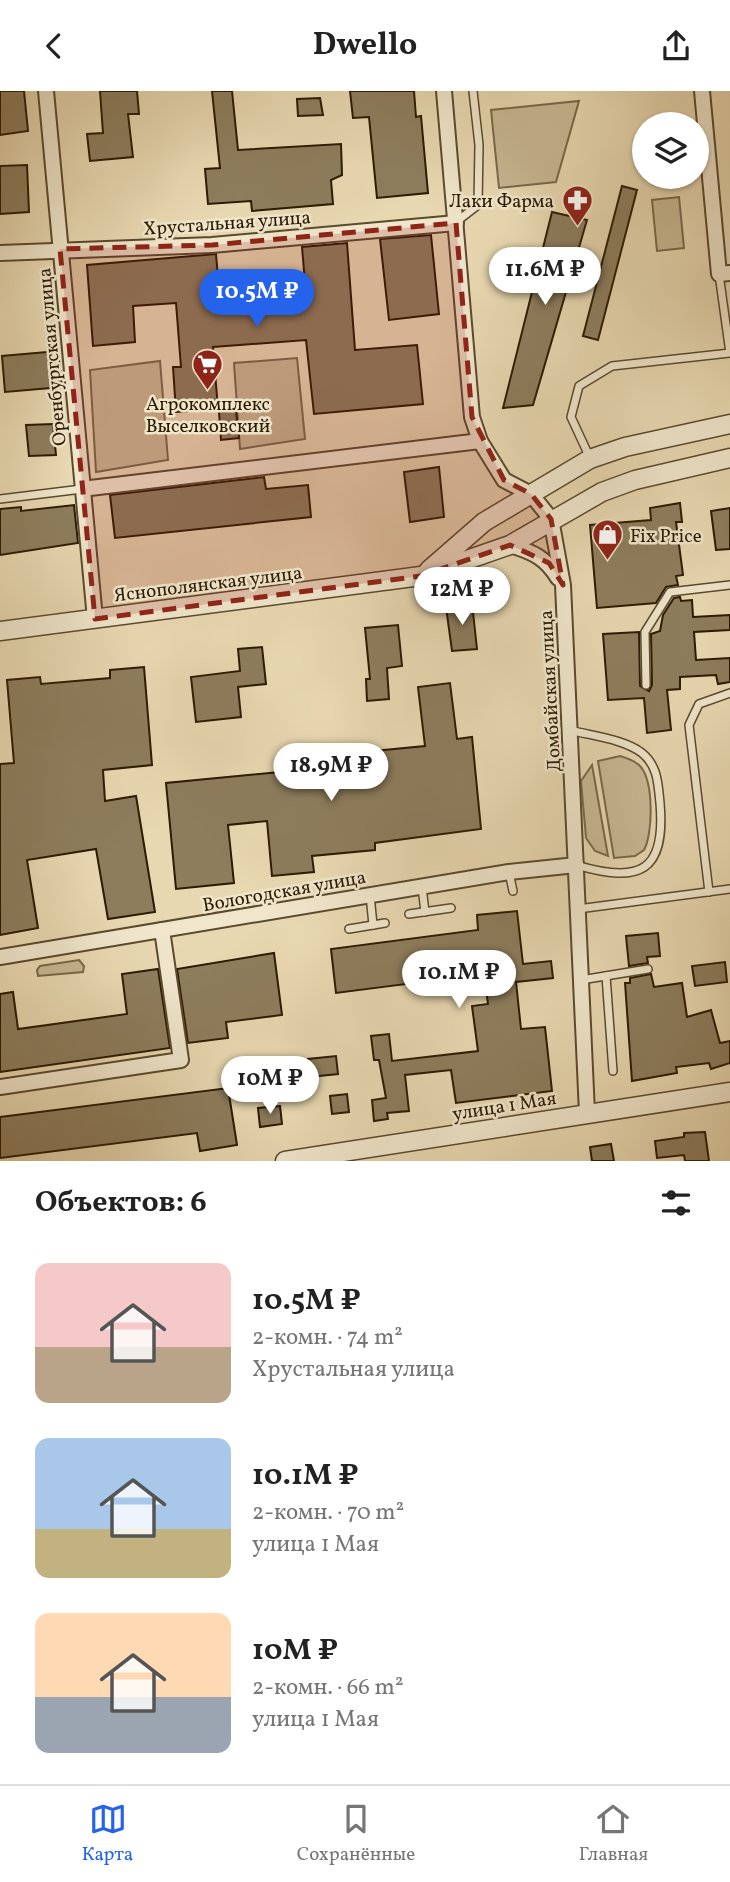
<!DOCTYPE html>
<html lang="ru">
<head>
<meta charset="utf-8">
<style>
  body { margin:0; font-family:Vollkorn,serif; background:#f2f2f2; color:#222; height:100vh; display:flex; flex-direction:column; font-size:26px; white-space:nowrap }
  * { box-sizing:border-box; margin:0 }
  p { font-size:23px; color:#767676 }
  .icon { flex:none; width:38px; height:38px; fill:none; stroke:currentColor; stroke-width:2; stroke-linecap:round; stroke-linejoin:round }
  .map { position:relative; height:1070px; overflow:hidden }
  .panel { display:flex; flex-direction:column; background:#fff; flex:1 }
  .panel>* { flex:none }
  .controls { position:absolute; left:632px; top:21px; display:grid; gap:14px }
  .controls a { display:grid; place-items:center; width:77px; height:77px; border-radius:50%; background:#fff; box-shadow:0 2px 5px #0004; font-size:35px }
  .price { position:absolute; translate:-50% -60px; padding:0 16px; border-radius:24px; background:#fff; color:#222; font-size:23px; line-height:46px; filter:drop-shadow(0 2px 4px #0008) }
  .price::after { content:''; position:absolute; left:50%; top:42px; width:21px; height:16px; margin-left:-10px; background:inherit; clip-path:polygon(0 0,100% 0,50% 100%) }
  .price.on { background:#2563eb; color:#fff }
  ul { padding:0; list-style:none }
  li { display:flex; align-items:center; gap:21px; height:175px; padding:0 35px }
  li span { display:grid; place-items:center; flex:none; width:196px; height:140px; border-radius:14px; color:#555 }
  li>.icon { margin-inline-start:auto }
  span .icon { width:84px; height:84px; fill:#fffc; stroke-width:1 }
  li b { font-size:30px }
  h2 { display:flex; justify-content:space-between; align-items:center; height:84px; padding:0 35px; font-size:30px }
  header { display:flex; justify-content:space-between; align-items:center; height:91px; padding:0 35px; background:#fff; font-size:32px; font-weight:700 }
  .menu { display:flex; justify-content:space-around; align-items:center; height:98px; border-top:2px solid #e0e0e0; background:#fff; font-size:19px; color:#767676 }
  .menu a { display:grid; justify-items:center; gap:4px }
  .menu .on { color:#2563eb }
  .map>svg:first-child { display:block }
  .green { fill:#c8b893; stroke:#7a694a; stroke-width:2 }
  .building { fill:#8d7d5d; stroke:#2b1a02; stroke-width:2 }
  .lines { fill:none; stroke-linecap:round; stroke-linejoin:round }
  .service-casing { stroke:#5a4a2e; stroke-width:10 }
  .minor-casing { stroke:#5a4a2e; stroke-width:18 }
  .tertiary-casing { stroke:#5a4a2e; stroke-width:21 }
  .service { stroke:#f0e6cc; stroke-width:7 }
  .minor { stroke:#f0e6cc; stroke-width:14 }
  .tertiary { stroke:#f0e6cc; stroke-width:18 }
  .marked { fill:#8f2418; fill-opacity:0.2; stroke:#8f2418; stroke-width:5; stroke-dasharray:14 9; stroke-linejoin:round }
  .labels { text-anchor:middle; stroke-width:5; stroke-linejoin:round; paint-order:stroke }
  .poi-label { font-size:19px; fill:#2b1a02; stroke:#f0e6cc; text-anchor:end }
  .street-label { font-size:19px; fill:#2b1a02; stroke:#f0e6cc }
</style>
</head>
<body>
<header><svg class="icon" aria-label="back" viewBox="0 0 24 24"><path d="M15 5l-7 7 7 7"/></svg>Dwello<svg class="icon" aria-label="share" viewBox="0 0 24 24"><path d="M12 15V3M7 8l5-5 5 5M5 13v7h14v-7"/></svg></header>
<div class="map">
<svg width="730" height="1070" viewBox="0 0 730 1070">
  <rect width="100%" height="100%" fill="#e8d8b1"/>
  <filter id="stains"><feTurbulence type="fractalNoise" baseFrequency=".00286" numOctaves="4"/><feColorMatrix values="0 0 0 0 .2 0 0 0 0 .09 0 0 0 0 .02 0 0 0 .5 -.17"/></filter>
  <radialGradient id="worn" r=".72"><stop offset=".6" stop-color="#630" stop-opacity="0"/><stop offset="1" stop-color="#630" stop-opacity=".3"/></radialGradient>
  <g class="green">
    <path d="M579,10L556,91L499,97L491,19Z"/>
    <path d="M679,106L684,157L657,160L652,109Z"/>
    <path d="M297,267L305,348L240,358L234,272Z"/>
    <path d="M160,270L168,369L96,381L90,279Z"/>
    <path d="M620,665C627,667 635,670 640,675C654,690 653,743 644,759L635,765L614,767L598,670Z"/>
    <path d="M592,674L608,765L595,760L586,747L581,690Z"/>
    <path d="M79,869L84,875L83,881L38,885L37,879L40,875Z"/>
  </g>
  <g class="building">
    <path d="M0,0H24L28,40L0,44Z"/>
    <path d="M100,0H137L139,23H128L133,66L90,70L87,43L103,42Z"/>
    <path d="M212,0H232L238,59L341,53L342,84L331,89L333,113L252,120L251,110L208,113L205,78L220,77Z"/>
    <path d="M350,0H414L416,26L421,25L428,102L377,107L369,26L353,27Z"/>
    <path d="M320,7L323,24L298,25L297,8Z"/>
    <path d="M27,74L29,121L0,123V75Z"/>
    <path d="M622,95L637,99L598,249L583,245Z"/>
    <path d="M552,121L587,129L533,314L503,317Z"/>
    <path d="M431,144L439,223L389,229L380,148Z"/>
    <path d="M347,152L355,259L417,254L423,313L314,323L306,249L213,256L218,318L176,321L173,276H181L176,212L133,215L135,251L93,255L87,174L216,163L220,210L306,204L302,156Z"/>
    <path d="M58,260L62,296L5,301L2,265Z"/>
    <path d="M236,320L239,347L221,349L219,321Z"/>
    <path d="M53,333L56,364L29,365L26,334Z"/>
    <path d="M439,376L444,426L410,431L404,381Z"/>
    <path d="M264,386L266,398L308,394L311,426L115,447L110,404Z"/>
    <path d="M680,412L682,431H676L683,484L676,485L678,494L666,496L656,512L597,517L590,434L651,429L650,417Z"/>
    <path d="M74,414L78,452L0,464V418L21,416V420Z"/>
    <path d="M730,417V458L716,459L711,420Z"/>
    <path d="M680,506L681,510L692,509L693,526L730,524V539L694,541L696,569L730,567V591L718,593L716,584L680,586V598L667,599L671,639L647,642L644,607L608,609L603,543L639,541L640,595L649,600L652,594L651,543L660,540L663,524L674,507Z"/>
    <path d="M472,512L477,558L452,560L446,516Z"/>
    <path d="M398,534L402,575L387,577L389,608L367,610L366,588H370L365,537Z"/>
    <path d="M262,556L266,593L238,596L241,626L196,631L191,586L240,580L238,558Z"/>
    <path d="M144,576L152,674L103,679L105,710L136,705L155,821L108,828L96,758L27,769L38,837L0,844V673L14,672L7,589L40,586L41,593L110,587V579Z"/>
    <path d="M450,592L457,648L472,646L481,738L375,752V759L312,765L314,781L272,785L267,730L228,734L234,792L176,798L166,692L321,677V672L375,666L374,660L425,655L418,596Z"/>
    <path d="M517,820L523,873L551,870L553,887L516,891L521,938L545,936L552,1000L456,1012L451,979L405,984L409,1020L387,1022L388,1028L374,1030L372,1009L386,1007L379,969H374L371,945L389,943L392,970L478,960L472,915L488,913L484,883L336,902L331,858L478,839L477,824Z"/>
    <path d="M658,842L660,865L647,866L648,872L629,875L626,845Z"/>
    <path d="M274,862L282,924L226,931L228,947L188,952L177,878Z"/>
    <path d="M725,871L727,891L695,895L692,875Z"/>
    <path d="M158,878L170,957L0,981V903L13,901L18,938L127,923L122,883Z"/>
    <path d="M651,883L654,896L682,892L687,926L711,919L720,952L730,950V972L711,978L709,972L676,976L677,982L632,990L625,892H630V887Z"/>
    <path d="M336,965L338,983L310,986L308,968Z"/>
    <path d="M228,997L237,1054L200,1060L197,1042L0,1067V1026Z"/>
    <path d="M347,1003L349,1021L332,1023L330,1005Z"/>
    <path d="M280,1015L282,1033L260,1036L258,1017Z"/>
    <path d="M705,1041L709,1070H685L684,1064L657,1067L655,1050L684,1046V1042Z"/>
    <path d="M611,1053L614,1070H592L590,1056Z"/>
  </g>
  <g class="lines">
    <defs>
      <g id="service">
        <path d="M456,131L478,114L479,54L473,0"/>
        <path d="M590,367L571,326L579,295L612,275L730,262L719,183"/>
        <path d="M0,408L82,398"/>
        <path d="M646,594L645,541L670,501L730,494"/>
        <path d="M570,639C592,645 624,648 642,662C658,675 658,693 660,712C666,781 640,793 576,774"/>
        <path d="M509,781L513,800"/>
        <path d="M422,796L425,821"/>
        <path d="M709,801L689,634L699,613L730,602"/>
        <path d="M370,804L373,834"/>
        <path d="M578,818L730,798"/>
        <path d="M409,823L451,817"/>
        <path d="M349,838L385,832"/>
        <path d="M606,885L613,980"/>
        <path d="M581,889L648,878"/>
      </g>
      <g id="minor">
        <path d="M46,0L95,528"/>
        <path d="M444,0L472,326L480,350L504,389L531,403L551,428L563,494L587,1022"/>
        <path d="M702,0L719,183L730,182"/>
        <path d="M0,162L212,154L456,132"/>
        <path d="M82,398L480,350"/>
        <path d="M510,454C533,461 546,467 558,487"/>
        <path d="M0,866L509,781L576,774"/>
        <path d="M0,996L181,969L162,839"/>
      </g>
      <g id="tertiary">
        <path d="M429,479L484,431L590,368L625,356L730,333"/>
        <path d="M0,540L421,485L510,454L602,401L635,389L730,367"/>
        <path d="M285,1070L730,1001"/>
      </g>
    </defs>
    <use href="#service" class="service-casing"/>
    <use href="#minor" class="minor-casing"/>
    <use href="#tertiary" class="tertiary-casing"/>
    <use href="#service" class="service"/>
    <use href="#minor" class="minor"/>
    <use href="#tertiary" class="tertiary"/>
  </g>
  <path class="marked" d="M456,132L472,326L504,389L531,403L551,428L563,494L549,472L510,454L421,485L95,528L60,158L212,154Z"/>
  <defs>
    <symbol id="pharmacy-pin" viewBox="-11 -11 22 30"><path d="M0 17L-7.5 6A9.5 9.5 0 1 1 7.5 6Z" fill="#8f2418" stroke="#f0e6cc"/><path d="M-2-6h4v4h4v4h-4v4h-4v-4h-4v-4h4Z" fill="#fff"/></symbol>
    <symbol id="supermarket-pin" viewBox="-11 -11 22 30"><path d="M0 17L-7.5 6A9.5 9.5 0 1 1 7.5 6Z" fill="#8f2418" stroke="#f0e6cc"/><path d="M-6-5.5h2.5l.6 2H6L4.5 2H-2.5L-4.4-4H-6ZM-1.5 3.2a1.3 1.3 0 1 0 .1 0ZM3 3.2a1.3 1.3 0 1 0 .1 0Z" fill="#fff"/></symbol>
    <symbol id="shop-pin" viewBox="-11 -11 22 30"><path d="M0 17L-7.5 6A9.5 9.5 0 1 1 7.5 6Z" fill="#8f2418" stroke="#f0e6cc"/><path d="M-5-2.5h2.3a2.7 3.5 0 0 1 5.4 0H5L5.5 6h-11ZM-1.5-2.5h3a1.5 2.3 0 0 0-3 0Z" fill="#fff"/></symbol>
  </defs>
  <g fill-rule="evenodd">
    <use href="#pharmacy-pin" x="560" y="92" width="35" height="47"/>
    <use href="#supermarket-pin" x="190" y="256" width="35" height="47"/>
    <use href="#shop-pin" x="590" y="426" width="35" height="47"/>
  </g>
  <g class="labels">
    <g class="poi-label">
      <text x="554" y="116">Лаки Фарма</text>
      <text x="208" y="319" text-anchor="middle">Агрокомплекс<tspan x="208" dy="22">Выселковский</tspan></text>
      <text x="630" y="451" text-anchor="start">Fix Price</text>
    </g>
    <g class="street-label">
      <text transform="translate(227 131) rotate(-4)" y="7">Хрустальная улица</text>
      <text transform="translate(51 266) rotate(-95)" y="7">Оренбургская улица</text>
      <text transform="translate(208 492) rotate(-7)" y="7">Яснополянская улица</text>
      <text transform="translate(549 600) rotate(-93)" y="7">Домбайская улица</text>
      <text transform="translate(284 799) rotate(-10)" y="7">Вологодская улица</text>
      <text transform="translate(504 1014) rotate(-9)" y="7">улица 1 Мая</text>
    </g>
  </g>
  <rect width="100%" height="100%" filter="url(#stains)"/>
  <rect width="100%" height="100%" fill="url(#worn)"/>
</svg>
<div class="controls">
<a><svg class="icon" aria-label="layers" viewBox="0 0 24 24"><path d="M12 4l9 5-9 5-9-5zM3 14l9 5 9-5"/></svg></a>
</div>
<b class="price" style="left:545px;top:216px">11.6M ₽</b>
<b class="price on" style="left:257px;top:238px">10.5M ₽</b>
<b class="price" style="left:462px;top:536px">12M ₽</b>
<b class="price" style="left:331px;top:712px">18.9M ₽</b>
<b class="price" style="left:459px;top:919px">10.1M ₽</b>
<b class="price" style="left:270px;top:1025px">10M ₽</b>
</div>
<section class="panel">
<h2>Объектов: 6<svg class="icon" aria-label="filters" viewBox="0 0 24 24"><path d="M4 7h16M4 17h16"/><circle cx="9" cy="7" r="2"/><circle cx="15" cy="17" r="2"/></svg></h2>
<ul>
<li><span style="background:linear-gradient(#f6c9c9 60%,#b9a48a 0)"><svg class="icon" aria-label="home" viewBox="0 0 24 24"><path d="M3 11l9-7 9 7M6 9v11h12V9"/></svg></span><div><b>10.5M ₽</b><p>2-комн. · 74 m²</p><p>Хрустальная улица</p></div></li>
<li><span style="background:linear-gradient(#a9c7e8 65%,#c2b280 0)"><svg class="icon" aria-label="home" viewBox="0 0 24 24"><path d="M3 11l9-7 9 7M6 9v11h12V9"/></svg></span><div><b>10.1M ₽</b><p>2-комн. · 70 m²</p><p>улица 1 Мая</p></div></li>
<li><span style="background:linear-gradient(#ffd9b3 60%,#9aa5b1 0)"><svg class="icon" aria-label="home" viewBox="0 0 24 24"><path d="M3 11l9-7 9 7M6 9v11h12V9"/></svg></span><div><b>10M ₽</b><p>2-комн. · 66 m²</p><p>улица 1 Мая</p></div></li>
</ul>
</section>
<nav class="menu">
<a class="on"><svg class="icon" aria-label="map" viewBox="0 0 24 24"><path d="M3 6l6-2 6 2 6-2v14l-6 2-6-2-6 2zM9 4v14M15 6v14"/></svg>Карта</a>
<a><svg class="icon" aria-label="saved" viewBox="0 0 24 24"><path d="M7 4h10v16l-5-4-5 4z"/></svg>Сохранённые</a>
<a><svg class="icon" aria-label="home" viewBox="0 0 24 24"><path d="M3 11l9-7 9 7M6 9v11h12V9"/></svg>Главная</a>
</nav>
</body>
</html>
